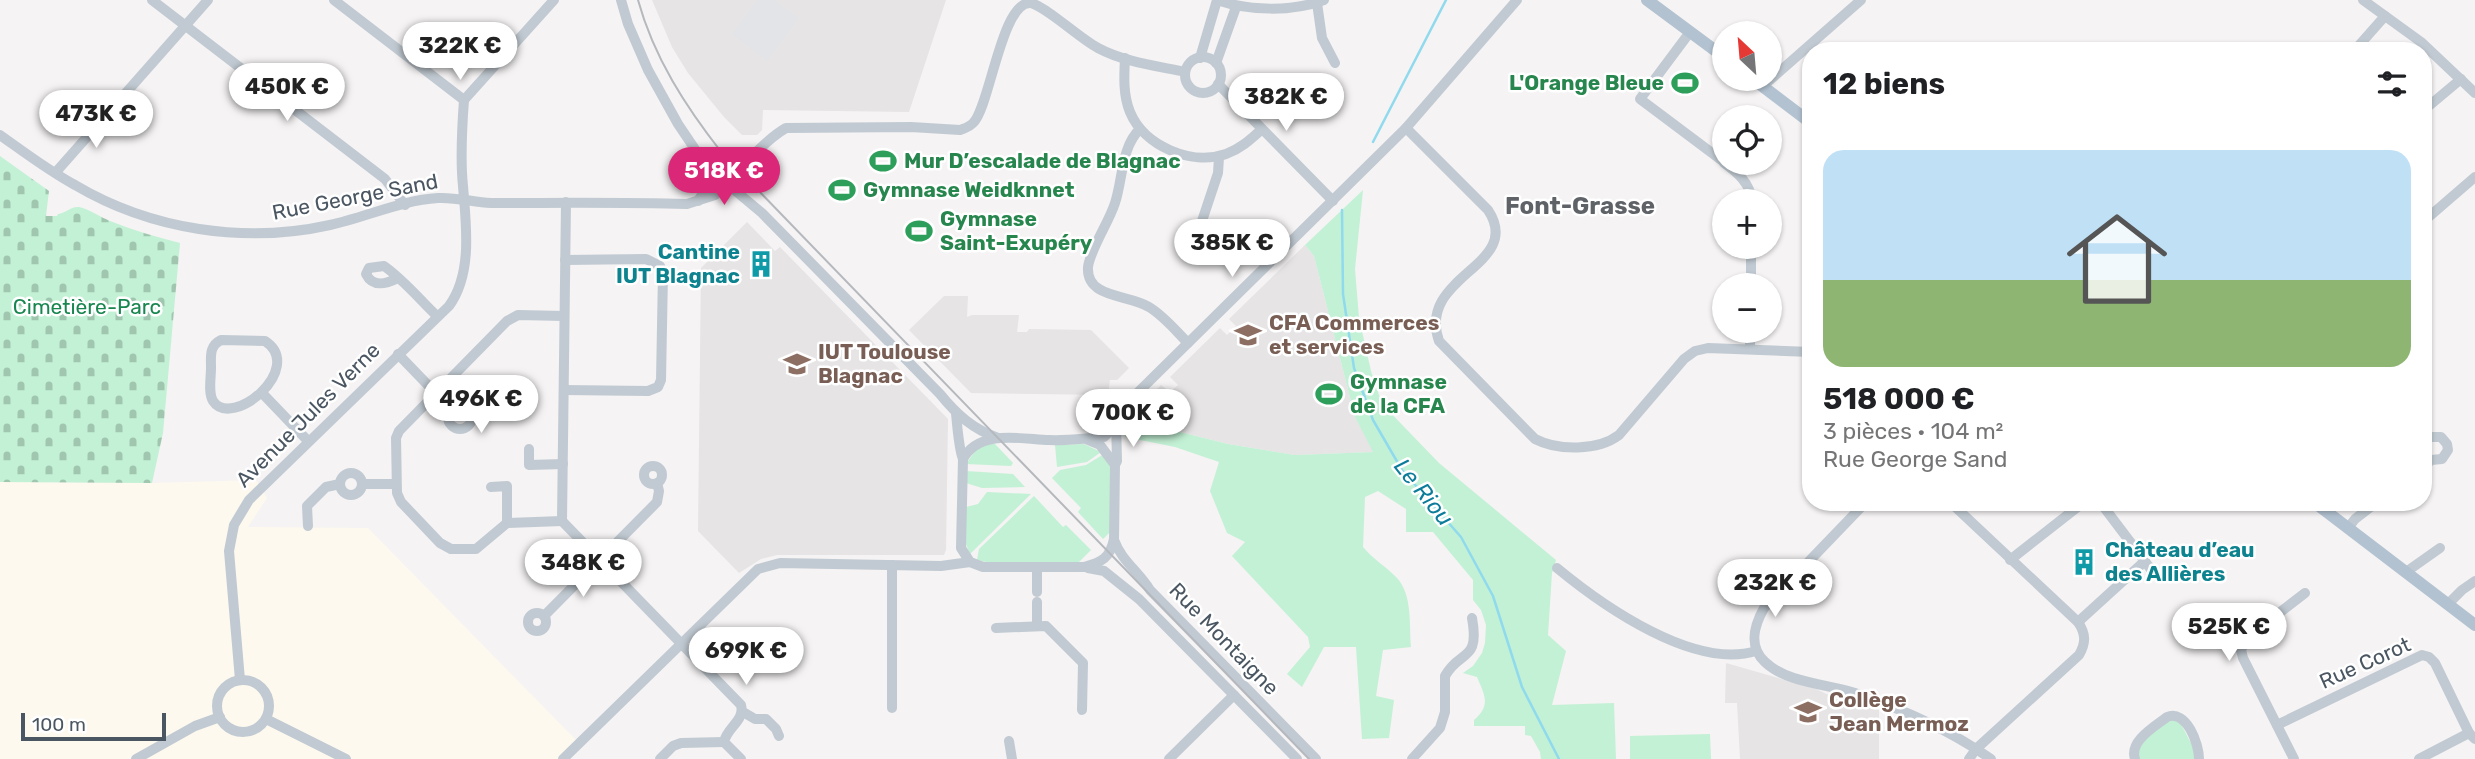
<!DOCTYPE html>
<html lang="fr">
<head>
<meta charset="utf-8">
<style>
  body { margin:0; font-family:Rubik,sans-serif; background:#f6f6f6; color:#202124; height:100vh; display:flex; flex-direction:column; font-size:26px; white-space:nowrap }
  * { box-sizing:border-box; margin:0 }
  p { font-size:23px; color:#757577 }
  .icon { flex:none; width:38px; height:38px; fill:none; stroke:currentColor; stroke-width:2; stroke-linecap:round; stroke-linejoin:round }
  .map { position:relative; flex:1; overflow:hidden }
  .panel { position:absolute; left:1802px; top:42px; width:630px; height:469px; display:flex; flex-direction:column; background:#fff; border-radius:28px; box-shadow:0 2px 5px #0004 }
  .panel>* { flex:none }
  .needle { width:46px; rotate:334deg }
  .fabs { position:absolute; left:1712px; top:21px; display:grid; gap:14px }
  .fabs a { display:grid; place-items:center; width:70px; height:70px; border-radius:50%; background:#fff; box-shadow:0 2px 5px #0004; font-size:35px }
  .scale { position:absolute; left:21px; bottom:18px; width:145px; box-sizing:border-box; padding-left:7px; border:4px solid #4a5661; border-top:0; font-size:19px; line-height:24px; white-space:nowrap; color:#4a5661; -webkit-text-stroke:5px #fff; paint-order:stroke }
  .price { position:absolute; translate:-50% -60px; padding:0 16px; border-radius:24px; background:#fff; color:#222; font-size:23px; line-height:46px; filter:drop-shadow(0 2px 4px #0008) }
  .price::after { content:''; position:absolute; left:50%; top:42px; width:21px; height:16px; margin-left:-10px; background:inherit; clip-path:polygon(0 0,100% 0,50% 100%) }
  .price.current { background:#db2777; color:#fff }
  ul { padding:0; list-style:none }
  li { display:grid; align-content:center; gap:14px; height:371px; padding:0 21px }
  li+li { border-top:2px solid #e0e0e0 }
  li span { display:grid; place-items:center; height:217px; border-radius:21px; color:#555 }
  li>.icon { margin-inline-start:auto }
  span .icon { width:126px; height:126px; fill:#fffc; stroke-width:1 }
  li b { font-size:30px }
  h2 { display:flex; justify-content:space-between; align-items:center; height:84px; padding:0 21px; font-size:30px }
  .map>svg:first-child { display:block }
  .commercial { fill:#fdf9ef }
  .education { fill:#e6e4e5 }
  .airport { fill:#e2e4e7 }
  .cemetery { fill:url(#cemetery-stones) }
  .park { fill:#c3f1d5 }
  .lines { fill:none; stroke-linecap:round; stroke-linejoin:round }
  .stream { stroke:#90daee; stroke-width:2.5 }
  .minor { stroke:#c1cad2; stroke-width:10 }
  .major { stroke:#b3c2d1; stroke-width:12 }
  .tram { stroke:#b5b8bd; stroke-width:2 }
  .labels { text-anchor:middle; stroke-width:5; stroke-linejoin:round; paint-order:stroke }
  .leisure-label { font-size:21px; font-weight:bold; fill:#27864d; stroke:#fff; text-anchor:start }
  .street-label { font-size:21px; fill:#4a5661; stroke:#fff }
  .culture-label { font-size:21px; font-weight:bold; fill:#0d838f; stroke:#fff; text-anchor:end }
  .park-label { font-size:21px; fill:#17864f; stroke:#fff }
  .education-label { font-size:21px; font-weight:bold; fill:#785e54; stroke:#fff; text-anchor:start }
  .water-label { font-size:23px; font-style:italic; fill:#0c7c9b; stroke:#fff }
  .quarter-label { font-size:24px; font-weight:bold; fill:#5f6368; stroke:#fff }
</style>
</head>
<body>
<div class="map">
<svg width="2475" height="759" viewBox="0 0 2475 759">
  <defs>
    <pattern id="cemetery-stones" width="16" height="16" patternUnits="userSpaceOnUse" patternTransform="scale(1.75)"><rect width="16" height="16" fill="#c3f1d5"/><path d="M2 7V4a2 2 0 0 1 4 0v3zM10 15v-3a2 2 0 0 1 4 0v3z" fill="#a0c6b0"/></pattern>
  </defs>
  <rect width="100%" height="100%" fill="#f5f3f3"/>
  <path class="commercial" d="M256,480L267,498L248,527L368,528L579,743L563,759H0V482L152,483Z"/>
  <g class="education">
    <path d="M652,0H946L909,112L763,110L762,130L757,135H742L724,117L688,73L672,47Z"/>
    <path d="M747,222L775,251L780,247L948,419L946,550L944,555H777L761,559L739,573L698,531L701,268Z"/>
    <path d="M1305,245L1314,256L1355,417L1374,452L1295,455L1228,444L1152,425L1137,409L1161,385L1170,392L1178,385L1170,377L1220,328L1227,335L1236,326L1229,319Z"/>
    <path d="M944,296H968L967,317L972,315H1019L1017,332H1027L1029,329L1091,330L1129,368L1117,380H1110L1108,395L971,393L909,330Z"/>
    <path d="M1726,663L1816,689L1846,703L1879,710V759H1740L1737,703H1725Z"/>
  </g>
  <path class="airport" d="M757,0H774L799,18L767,61L732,34Z"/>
  <path class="cemetery" d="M0,156L49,191L46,216H57L58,214C66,213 71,206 79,207C89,209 100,217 110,221C133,230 156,237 180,243L163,433L152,483L0,482Z"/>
  <g class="park">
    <path d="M1363,190L1355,269L1359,318L1371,371L1382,404L1439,463L1556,560L1552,573L1548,635L1566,651L1552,705L1614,703L1616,759H1541L1540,752L1531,736L1525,735V726H1474V720C1491,705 1485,696 1477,677L1463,673L1473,666L1482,653L1485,643L1486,625L1481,610L1473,600V580L1433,532H1406V509L1378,491L1365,497L1363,547C1373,559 1385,566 1396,577C1413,594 1409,625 1411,647L1383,650L1376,696L1394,700L1389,738L1362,739L1356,647H1324L1302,687L1287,674L1310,647L1308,637L1232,556L1245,542L1227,533L1210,491L1219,462L1175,447L1125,437L1127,420L1137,409L1152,425L1228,444L1295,455L1373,452L1355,417L1314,256L1305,245Z"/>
    <path d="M985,444H995L1013,463L1011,466L966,464L975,451Z"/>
    <path d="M1084,444L1101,452L1087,462L1057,467L1055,445Z"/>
    <path d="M1104,454L1110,466V532L1103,539L1078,512L1081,508L1052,478L1060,470L1086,465Z"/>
    <path d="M966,471L1013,474L1025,487L982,488L966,483Z"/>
    <path d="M987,492L1031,494L970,554L965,542L966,507L978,504Z"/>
    <path d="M1034,496L1063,527L1066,525L1091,550L1078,563L986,562L977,560L979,549Z"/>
    <path d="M2172,718L2181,724L2196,753L2194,759H2139L2137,747L2140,742Z"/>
    <path d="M1710,734L1711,759H1630V736Z"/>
  </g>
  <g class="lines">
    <g class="stream">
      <path d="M1373,142L1446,0"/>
      <path d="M1342,210L1343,294L1354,368L1373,420L1402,470L1461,537L1493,596L1522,687L1559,759"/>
    </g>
    <g class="minor">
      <path d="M152,0L385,179L405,205"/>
      <path d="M334,0L464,100"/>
      <path d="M621,0L628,24L648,70L678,124L707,167L762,213L940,394C957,415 973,429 998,438"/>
      <path d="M1217,0C1249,11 1292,12 1324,0"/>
      <path d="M2363,0L2421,42L2475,93"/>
      <path d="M1317,3L1322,38L1335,63"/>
      <path d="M1690,32L1640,99L1724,162"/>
      <path d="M2354,51L2385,16"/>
      <circle cx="1203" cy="75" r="18"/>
      <path d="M1125,58C1124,76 1123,95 1130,112C1144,146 1191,166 1226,154C1240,149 1250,140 1261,130"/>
      <path d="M1200,58L1217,0"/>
      <path d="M1216,63L1236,7"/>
      <path d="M1218,84L1333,201"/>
      <path d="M1763,86L1861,0"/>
      <path d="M2424,110L2461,79"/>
      <path d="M1406,128L1488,210C1525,266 1416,275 1439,341L1535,439C1558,451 1598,451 1619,435L1684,359L1695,351L1708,348L1811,352"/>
      <path d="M1140,129C1121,147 1123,179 1115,203C1109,222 1090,250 1088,267C1086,299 1129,294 1149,307C1164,316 1176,331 1188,343"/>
      <path d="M0,135C24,152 49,171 75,185C151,230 245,244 330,225C366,217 402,200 438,198C455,197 473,202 491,203C556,203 621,202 687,204L715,195L723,181"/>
      <path d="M1219,157L1218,173L1201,224L1221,231"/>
      <path d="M1724,163C1738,173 1750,183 1752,201"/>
      <path d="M56,172L208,0"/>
      <path d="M698,201L708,185C741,177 757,144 786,128L911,127L960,130C965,128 970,127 974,122C990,105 1002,0 1031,3C1048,8 1079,38 1098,48C1124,62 1157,66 1185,72"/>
      <path d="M566,202L562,521L741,705C745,721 727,727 724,742L741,759"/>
      <path d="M2424,221L2475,177"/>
      <path d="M398,278C386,284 373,288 366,274L369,268L384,266C404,280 420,300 437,316"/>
      <path d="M1751,285V247"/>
      <path d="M221,340L265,341C306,368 232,430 213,401C208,393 211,378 211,368C211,356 209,346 221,340Z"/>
      <path d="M1750,349V331"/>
      <path d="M398,354L450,408"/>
      <path d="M564,390L648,391L658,387L661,380L663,273L660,266L646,259L565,260"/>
      <path d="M263,394L308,441"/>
      <circle cx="460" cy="417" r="12"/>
      <path d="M956,413C957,424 959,450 963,459L961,548L970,562L983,567H1084C1102,562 1110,558 1114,539L1115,465L1117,461L1116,420"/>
      <path d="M1088,440L1100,445L1115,465"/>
      <path d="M2424,445L2429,437H2441L2447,444L2448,450L2442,459L2431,460L2424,467"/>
      <path d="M529,449V465L563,464"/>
      <path d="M963,459C979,429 1021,439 1049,440C1067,441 1086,438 1104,437L1109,432L1118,412L1406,128L1517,0"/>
      <circle cx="653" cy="475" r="9"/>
      <circle cx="351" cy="484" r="11"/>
      <path d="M362,484H395"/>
      <path d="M491,487L507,486V523"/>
      <path d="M1866,502L1764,608C1754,626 1748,646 1765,662C1787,683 1827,684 1855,693C1902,709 1950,730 1991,759"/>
      <path d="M1950,502L2078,622C2086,634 2086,643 2079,655L1976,749L1969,759"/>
      <path d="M2100,502L2153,572"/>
      <path d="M562,521L507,523L476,549H451L440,543L401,502L397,493L396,438L399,431L507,321L518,315L564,316"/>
      <path d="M308,526L307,506L326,487L340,484"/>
      <path d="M2348,528L2355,519L2377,502"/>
      <path d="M1114,540C1121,560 1139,572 1150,590L1316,759"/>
      <path d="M2010,560L2084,502"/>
      <path d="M1088,568L1104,571L1139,599L1297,759"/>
      <path d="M1557,568C1603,606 1694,670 1756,651"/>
      <path d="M2406,572L2440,548"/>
      <path d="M1037,592V567"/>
      <path d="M1037,602V625"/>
      <path d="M2448,604L2462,590L2475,581"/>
      <circle cx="537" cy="622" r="9"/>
      <path d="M544,616L657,502L659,491L657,483"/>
      <path d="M2078,622L2145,561"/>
      <path d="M996,628L1046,626L1083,663L1082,710"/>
      <path d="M240,680L229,551L234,525L249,500L449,306C473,273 466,224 463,186C460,158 462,127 464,100L554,0"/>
      <circle cx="243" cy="706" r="26"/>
      <path d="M892,708V565"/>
      <path d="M743,712L755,719H766L776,729L779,736"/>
      <path d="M266,719L346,759"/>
      <path d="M2277,725L2422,655L2429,657L2435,663L2469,733"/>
      <path d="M1009,741L1012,759"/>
      <path d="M136,759L195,726L220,717"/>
      <path d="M563,759L758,569L780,563L941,566L970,562"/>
      <path d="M660,759L673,746L681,743L724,742"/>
      <path d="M1169,759L1234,695"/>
      <path d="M1412,759L1440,728L1445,712V676C1460,649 1480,663 1472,618"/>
      <path d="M2135,759C2129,741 2154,727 2167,717C2186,709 2199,743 2199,759"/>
      <path d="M2294,759L2243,658L2241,650L2248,637L2305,593"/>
      <path d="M2419,759L2469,733L2475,739"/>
    </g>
    <g class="major">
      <path d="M1647,0L1724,57"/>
      <path d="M1753,79L1811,123"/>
      <path d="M2314,502L2475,625"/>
    </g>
    <path class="tram" d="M638,0C654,58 686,107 722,153L1309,759"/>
  </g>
  <defs>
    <symbol id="stadium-bare" viewBox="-9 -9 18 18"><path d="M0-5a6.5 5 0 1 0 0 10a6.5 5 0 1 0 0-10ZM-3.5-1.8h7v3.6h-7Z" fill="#2e9e5b" stroke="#fff" stroke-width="2.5" paint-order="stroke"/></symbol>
    <symbol id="building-bare" viewBox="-9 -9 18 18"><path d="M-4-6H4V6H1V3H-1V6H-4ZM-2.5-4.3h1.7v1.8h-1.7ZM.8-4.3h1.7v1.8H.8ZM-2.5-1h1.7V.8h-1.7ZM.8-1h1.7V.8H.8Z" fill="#0f9aa8" stroke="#fff" stroke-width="2.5" paint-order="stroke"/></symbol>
    <symbol id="university-bare" viewBox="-9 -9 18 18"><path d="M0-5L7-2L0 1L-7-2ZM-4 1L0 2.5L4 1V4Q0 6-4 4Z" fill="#8d6e63" stroke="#fff" stroke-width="2.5" paint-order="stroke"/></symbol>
    <symbol id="school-bare" viewBox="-9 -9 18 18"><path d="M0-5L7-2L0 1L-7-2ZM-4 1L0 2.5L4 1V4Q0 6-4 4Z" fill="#8d6e63" stroke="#fff" stroke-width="2.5" paint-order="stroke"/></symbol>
  </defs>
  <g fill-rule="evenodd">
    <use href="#stadium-bare" x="1666" y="64" width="38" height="38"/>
    <use href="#stadium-bare" x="864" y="142" width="38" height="38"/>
    <use href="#stadium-bare" x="823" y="171" width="38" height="38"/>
    <use href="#stadium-bare" x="900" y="212" width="38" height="38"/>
    <use href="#building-bare" x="742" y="245" width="38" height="38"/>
    <use href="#university-bare" x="1229" y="316" width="38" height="38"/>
    <use href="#university-bare" x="778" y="345" width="38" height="38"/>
    <use href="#stadium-bare" x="1310" y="375" width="38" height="38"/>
    <use href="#building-bare" x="2065" y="543" width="38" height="38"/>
    <use href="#school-bare" x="1789" y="693" width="38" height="38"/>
  </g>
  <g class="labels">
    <g class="leisure-label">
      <text x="1664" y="90" text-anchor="end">L'Orange Bleue</text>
      <text x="904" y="168">Mur D’escalade de Blagnac</text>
      <text x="863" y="197">Gymnase Weidknnet</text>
      <text x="940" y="226">Gymnase<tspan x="940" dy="24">Saint-Exupéry</tspan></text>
      <text x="1350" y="389">Gymnase<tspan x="1350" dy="24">de la CFA</tspan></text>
    </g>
    <g class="street-label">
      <text transform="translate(355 197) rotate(-11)" y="7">Rue George Sand</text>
      <text transform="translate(308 415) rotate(-45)" y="7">Avenue Jules Verne</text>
      <text transform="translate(1224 639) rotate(46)" y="7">Rue Montaigne</text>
      <text transform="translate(2365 663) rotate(-24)" y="7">Rue Corot</text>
    </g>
    <g class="culture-label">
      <text x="740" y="259">Cantine<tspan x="740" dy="24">IUT Blagnac</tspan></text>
      <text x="2105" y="557" text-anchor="start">Château d’eau<tspan x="2105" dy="24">des Allières</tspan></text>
    </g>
    <g class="park-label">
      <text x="87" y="314">Cimetière-Parc</text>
    </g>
    <g class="education-label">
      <text x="1269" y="330">CFA Commerces<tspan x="1269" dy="24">et services</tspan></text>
      <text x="818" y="359">IUT Toulouse<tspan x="818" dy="24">Blagnac</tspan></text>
      <text x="1829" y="707">Collège<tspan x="1829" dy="24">Jean Mermoz</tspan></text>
    </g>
    <g class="water-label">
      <text transform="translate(1424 492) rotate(51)" y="8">Le Riou</text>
    </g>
    <g class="quarter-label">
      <text x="1580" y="214">Font-Grasse</text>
    </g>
  </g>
</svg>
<div class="fabs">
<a><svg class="needle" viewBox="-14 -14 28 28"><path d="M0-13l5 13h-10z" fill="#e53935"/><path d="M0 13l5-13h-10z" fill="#757577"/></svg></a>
<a><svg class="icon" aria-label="locate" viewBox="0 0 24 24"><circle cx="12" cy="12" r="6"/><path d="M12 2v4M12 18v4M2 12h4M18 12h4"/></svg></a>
<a>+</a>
<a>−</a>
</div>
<div class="scale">100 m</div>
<b class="price" style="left:460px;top:82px">322K €</b>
<b class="price" style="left:287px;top:123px">450K €</b>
<b class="price" style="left:1286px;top:133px">382K €</b>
<b class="price" style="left:96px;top:150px">473K €</b>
<b class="price current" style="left:724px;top:207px">518K €</b>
<b class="price" style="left:1232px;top:279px">385K €</b>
<b class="price" style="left:481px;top:435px">496K €</b>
<b class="price" style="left:1133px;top:449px">700K €</b>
<b class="price" style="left:583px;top:599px">348K €</b>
<b class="price" style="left:1775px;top:619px">232K €</b>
<b class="price" style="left:2229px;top:663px">525K €</b>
<b class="price" style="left:746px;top:687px">699K €</b>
<section class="panel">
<h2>12 biens<svg class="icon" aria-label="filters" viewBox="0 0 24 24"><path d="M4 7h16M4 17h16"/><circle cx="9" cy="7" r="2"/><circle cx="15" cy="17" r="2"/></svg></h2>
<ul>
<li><span style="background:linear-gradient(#bfe0f5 60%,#8fb573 0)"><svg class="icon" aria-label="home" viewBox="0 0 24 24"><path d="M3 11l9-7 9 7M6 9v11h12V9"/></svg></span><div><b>518 000 €</b><p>3 pièces · 104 m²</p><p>Rue George Sand</p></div></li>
</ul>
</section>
</div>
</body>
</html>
